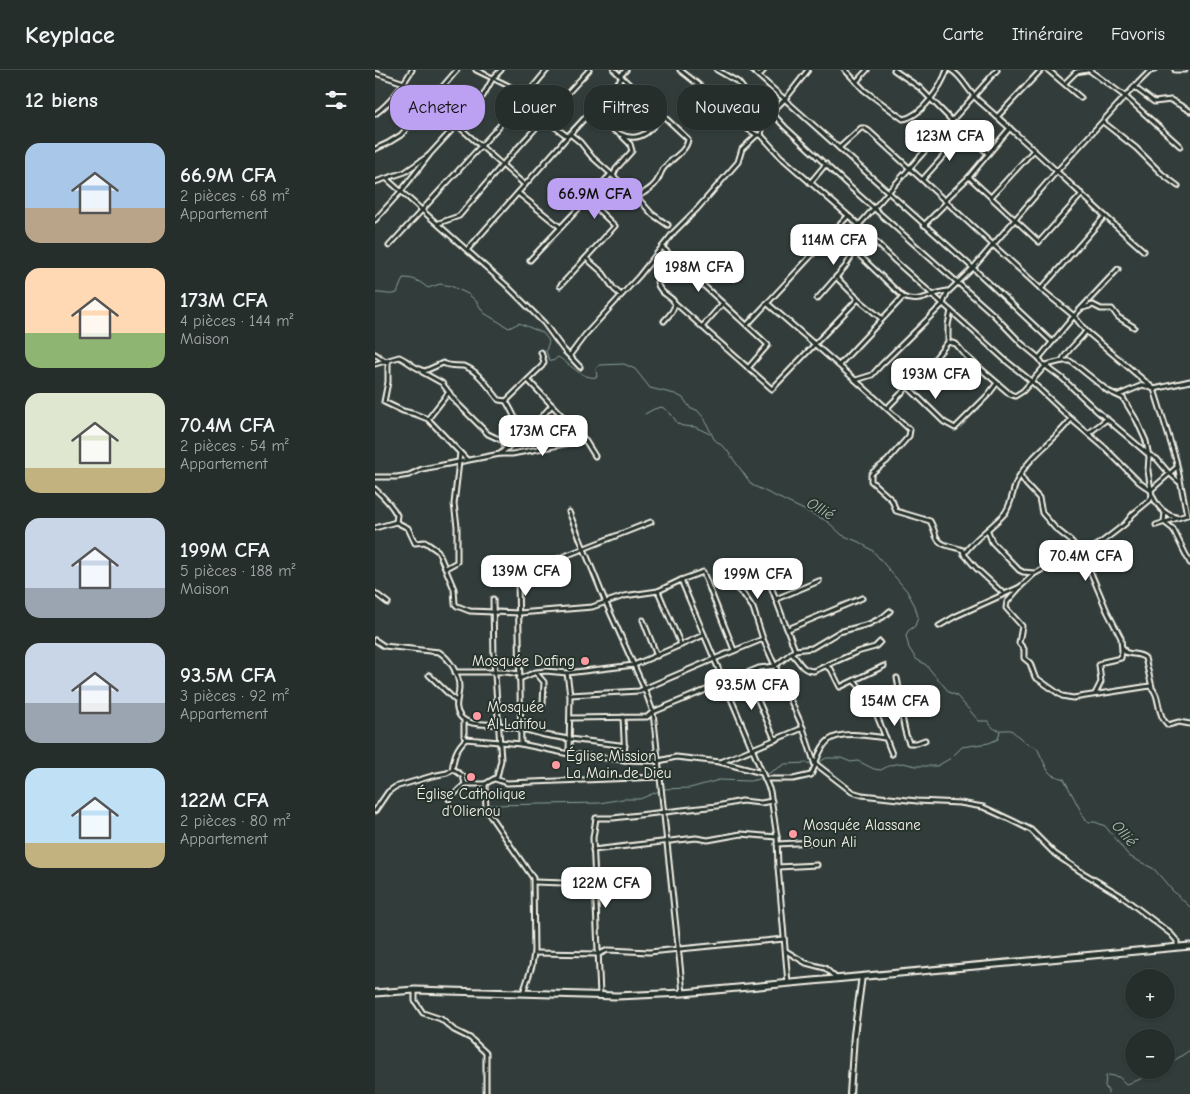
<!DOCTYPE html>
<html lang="fr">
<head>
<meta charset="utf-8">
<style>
  body { margin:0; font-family:"Comic Neue",sans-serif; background:#2e3634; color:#f1f3f6; height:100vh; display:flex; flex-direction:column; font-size:19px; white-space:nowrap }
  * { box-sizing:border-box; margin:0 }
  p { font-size:16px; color:#a4a8a9 }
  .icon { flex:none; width:28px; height:28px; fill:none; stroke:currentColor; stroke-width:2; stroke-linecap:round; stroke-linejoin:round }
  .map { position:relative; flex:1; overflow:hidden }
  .details { display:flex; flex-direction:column; background:#262e2c; width:375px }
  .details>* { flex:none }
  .banner { position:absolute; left:15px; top:15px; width:475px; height:45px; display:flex; gap:10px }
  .controls { position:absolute; left:750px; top:899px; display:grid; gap:10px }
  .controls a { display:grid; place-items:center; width:50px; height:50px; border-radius:50%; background:#262e2c; box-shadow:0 1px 4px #0004,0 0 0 1px #424a48; font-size:25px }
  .price { position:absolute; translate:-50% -42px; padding:0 11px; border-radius:10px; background:#fff; color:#222; font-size:16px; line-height:32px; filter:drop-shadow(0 1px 2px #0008) }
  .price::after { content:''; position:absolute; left:50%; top:30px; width:15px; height:11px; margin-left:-8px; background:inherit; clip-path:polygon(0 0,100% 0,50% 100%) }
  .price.on { background:#bca0f2; color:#111 }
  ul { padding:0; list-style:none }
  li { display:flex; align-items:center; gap:15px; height:125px; padding:0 25px }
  li span { display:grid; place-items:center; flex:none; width:140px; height:100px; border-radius:15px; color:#555 }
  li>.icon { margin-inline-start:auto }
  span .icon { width:60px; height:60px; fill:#fffc; stroke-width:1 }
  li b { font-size:21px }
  h2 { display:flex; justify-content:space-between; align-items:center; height:60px; padding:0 25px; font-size:21px }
  .pill { padding:0 18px; border-radius:20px; background:#262e2c; box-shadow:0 1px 4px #0004,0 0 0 1px #424a48; font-size:18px; line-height:45px }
  .pill.on { background:#bca0f2; color:#111 }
  header { display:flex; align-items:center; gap:30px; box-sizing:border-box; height:70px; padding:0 25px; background:#262e2c; border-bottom:1px solid #424a48 }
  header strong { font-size:24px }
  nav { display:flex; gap:28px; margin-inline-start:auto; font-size:18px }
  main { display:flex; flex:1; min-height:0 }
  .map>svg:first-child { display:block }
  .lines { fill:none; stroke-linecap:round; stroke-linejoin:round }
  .stream { stroke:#8a9f9b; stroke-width:1 }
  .minor-casing { stroke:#f4f1e8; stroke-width:7 }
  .tertiary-casing { stroke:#f4f1e8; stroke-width:8 }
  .primary-casing { stroke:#f4f1e8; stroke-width:9 }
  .minor { stroke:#26332d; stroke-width:3 }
  .tertiary { stroke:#26332d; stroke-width:4 }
  .primary { stroke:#26332d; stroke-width:5 }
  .poi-dot { fill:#ff9aa2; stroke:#26332d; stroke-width:2 }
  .labels { text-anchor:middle; stroke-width:4; stroke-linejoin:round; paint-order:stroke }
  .poi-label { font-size:15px; fill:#f4f1e8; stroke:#26332d; text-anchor:start }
  .water-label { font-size:16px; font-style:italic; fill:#aebbb4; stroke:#26332d }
</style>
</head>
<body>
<header>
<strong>Keyplace</strong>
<nav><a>Carte</a><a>Itinéraire</a><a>Favoris</a></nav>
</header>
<main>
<section class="details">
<h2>12 biens<svg class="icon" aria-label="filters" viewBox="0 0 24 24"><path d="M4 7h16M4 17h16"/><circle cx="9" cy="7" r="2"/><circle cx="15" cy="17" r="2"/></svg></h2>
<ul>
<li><span style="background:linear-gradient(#a9c7e8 65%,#b9a48a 0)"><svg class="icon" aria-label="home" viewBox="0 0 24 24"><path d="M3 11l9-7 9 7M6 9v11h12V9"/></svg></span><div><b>66.9M CFA</b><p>2 pièces · 68 m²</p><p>Appartement</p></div></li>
<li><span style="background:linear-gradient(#ffd9b3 65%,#8fb573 0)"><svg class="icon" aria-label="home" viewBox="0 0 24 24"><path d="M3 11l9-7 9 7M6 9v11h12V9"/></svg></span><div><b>173M CFA</b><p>4 pièces · 144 m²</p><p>Maison</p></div></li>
<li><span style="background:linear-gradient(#dfe7d0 75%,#c2b280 0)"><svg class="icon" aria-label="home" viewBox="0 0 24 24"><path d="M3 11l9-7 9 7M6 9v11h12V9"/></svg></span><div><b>70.4M CFA</b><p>2 pièces · 54 m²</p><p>Appartement</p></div></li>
<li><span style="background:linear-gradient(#c9d6e8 70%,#9aa5b1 0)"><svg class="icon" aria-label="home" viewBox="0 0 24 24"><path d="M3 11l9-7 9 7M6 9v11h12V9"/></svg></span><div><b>199M CFA</b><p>5 pièces · 188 m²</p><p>Maison</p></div></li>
<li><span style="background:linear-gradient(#c9d6e8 60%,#9aa5b1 0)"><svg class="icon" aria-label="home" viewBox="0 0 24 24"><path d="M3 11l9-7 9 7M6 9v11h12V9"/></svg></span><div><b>93.5M CFA</b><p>3 pièces · 92 m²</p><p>Appartement</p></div></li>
<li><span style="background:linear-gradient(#bfe0f5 75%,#c2b280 0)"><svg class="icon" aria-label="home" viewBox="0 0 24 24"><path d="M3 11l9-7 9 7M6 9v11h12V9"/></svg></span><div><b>122M CFA</b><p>2 pièces · 80 m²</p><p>Appartement</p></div></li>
</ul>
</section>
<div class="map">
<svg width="815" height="1024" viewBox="0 0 815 1024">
  <rect width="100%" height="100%" fill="#323d3b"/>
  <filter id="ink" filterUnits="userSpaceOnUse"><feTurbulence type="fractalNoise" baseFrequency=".02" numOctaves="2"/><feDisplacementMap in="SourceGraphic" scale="10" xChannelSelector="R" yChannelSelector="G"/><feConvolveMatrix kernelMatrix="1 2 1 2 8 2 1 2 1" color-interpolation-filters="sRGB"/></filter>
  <g filter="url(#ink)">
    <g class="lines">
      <g class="stream">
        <path d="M0,223C8,222 14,226 22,223L28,208C39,208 44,211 53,218L65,214L76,216L93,224L101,231L109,243L134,258L144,253L168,263L174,271L171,281L174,290L178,291L183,287C195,294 208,310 222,307L221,299L224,295L249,294L260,299L275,318L300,324L308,328L316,339L322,340L329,348L339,369L351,379L377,415L452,451L467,465L484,472L498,481L532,521L540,536L543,547L540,556L533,561L531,566L534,578L541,589L551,595L575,623L581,625L604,651H613C620,664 626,659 636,660L652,674L662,678L673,701L677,705L689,709L710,749L714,752H720L730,756L754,786L779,799L797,820L815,837"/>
        <path d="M270,344L279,339L287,337L296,344L303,354L308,356L320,357L335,364"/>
        <path d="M441,694L451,688H466L476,692L483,691L499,699L506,700L515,695L528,693L541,696H562L576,688L587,677L614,673L623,669L625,661"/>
        <path d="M288,719L315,718L344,710L375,711L384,709L410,694L432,693L438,694"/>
        <path d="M115,735L225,733L247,729H265L284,721"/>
        <path d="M791,996L815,980"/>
        <path d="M733,1024V1021L730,1016L731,1006L734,1005L744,1007L751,1014C755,1014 780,1003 784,1000"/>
      </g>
      <defs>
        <g id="minor">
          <path d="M101,0L136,17L173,52L192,66"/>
          <path d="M239,0L313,69C312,82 295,89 288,99C284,105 284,111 278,116C274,120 267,124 262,127"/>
          <path d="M305,0L353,38L360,51L382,65"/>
          <path d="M342,0L363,12L374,26L385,36L389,50"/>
          <path d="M377,0L598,198L677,272"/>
          <path d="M470,0L489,20L528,49C547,46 566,17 572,0"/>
          <path d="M519,0L545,18L589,63L613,83"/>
          <path d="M576,0C588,7 593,22 604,31C660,79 713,132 769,181"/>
          <path d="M673,0L706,28"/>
          <path d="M714,0L751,27L805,76"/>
          <path d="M800,0H810"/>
          <path d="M0,3L29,13"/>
          <path d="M245,6L251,0"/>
          <path d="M384,6L389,0"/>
          <path d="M247,8L195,64L205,72L217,87L262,127L277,144L293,155"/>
          <path d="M481,12L492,0"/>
          <path d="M690,13L701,2L712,0"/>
          <path d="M759,17L779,32L796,30L815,41"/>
          <path d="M149,28L172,0"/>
          <path d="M385,36L396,42L410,57L476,118L618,244L647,274L664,288L668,294L687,308L721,340L773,384L782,389L793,402L804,412"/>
          <path d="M217,41C231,54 250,77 271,63C277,58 283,51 288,46"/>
          <path d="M0,44C16,33 27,16 37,0"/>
          <path d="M622,47L666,0"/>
          <path d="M211,48H224"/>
          <path d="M728,52L761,78L787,104L803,116"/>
          <path d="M82,55L150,115"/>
          <path d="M386,65L406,87L484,155L520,191L576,241L573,255V272L558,291L512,338"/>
          <path d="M386,65L389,50L412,27L433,0"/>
          <path d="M464,78L486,58H489L494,61L666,219L699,246L711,261L779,319L801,390L812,445L781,455"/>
          <path d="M0,79L13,73L26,65L82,0"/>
          <path d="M238,106L241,99L257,81L255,74L248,67"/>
          <path d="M594,107L664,172L707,124"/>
          <path d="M12,109L131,215L169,253L188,279L205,297"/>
          <path d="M548,109L589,63"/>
          <path d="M0,112L30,102L53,86"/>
          <path d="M435,113L451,94"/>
          <path d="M143,123L185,157"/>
          <path d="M616,127L659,80"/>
          <path d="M570,130L594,107L635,58"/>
          <path d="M0,150L27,120L55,84L108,26L118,8L126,0"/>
          <path d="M64,153L84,146L127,95L214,0"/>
          <path d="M484,155L622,0"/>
          <path d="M549,155L572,132"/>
          <path d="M14,176L127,53"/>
          <path d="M288,178L393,275L373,298"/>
          <path d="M93,179L195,64"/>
          <path d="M480,181L528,227C545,235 557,222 573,221"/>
          <path d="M211,188L228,203L239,219L246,225"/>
          <path d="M155,190L236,104"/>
          <path d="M461,207L483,229"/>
          <path d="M185,216L240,156L213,130"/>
          <path d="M666,219L730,146"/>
          <path d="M442,229L470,197L480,181L470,174L459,162"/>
          <path d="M299,232L397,319L483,229L507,249"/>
          <path d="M392,233C440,275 489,316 535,360L534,366L512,391L498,402L496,405V411L517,430L521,441L555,451C558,456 559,460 561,466C565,477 579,476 588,480L589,484"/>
          <path d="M708,238L718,235L726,239H737L743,247L759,257"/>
          <path d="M576,241L630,290L656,311L696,349L730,378L764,412L775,420"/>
          <path d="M289,251C315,224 286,232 282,212L296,198L299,188"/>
          <path d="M372,255L473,146"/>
          <path d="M327,257L348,233"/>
          <path d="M573,272L581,274L591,286L635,324L640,326L648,321L671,295L687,291H695L702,296L733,321L748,328L762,351L771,371L774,387L773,401L776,420"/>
          <path d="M0,284L13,293V312L9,332L28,341L40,344L53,349L92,390"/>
          <path d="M195,285L210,265L264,206L299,162L322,139L363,92L367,79L382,65H386"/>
          <path d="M664,288L699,246L743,199"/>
          <path d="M687,291C692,279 704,272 711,261"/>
          <path d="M0,294L24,287C34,291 39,299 50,301L68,293C75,297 81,295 88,296C101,298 116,320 124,330L131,331C137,341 145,355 144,368"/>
          <path d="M464,295L528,227"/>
          <path d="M47,302L67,313L81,332L113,364L128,371L131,379"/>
          <path d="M153,310L210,370L220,386"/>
          <path d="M481,310L497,305L506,295L568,234L572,223L598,198L682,101L759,17L775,1L779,0"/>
          <path d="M533,317L569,352L580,358L613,325L622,313"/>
          <path d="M744,325L768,315L779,319L815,311"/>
          <path d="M131,331L167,296L169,292L166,282"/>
          <path d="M53,349L74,322"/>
          <path d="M714,363L732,349"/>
          <path d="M126,384H137L210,370"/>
          <path d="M645,405L651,414L664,428L667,443L680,458L695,470L708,484L732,541L746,568L747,581L746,588L728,592L724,595L726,612L720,624"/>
          <path d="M0,407H22L34,405L47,399L125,384L163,351L177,335"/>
          <path d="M0,419C9,427 16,434 22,445L21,452"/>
          <path d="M777,425C782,436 789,445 801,447"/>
          <path d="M194,442L231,533L270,620L278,642L308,923"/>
          <path d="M790,442L789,452L798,459L815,493"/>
          <path d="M0,458L21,452L33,458L40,473L50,472L63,481L79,519L80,534L82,536L95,541L144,543L217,537L249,526L283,521L306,510L328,502L359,580"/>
          <path d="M613,461L617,472L644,500L648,502L659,503"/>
          <path d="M363,495L359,512L361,518L369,525L378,538L388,569L428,658L440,695H441"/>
          <path d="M71,498L82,492V456L79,434L85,383"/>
          <path d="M306,510L395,721L402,767L403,797L413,913"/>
          <path d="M645,517L632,532L631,538L647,556L644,573L649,579V588L655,593L660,607L687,626L698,628L775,616C784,624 782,634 786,644C787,648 790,652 793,655L804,652L815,654"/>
          <path d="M397,519L420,580"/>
          <path d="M283,521L306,575"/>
          <path d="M0,523L13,533"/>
          <path d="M629,524L602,499L589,484C599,468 618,457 630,443C638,432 637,418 644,407C656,384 681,370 696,349"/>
          <path d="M118,529L119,590L126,690L122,707L110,714L111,740L158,808L159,883L157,896L148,923"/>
          <path d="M401,529L444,511"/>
          <path d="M268,550L282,586"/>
          <path d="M564,556L581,546L645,517L659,504L670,498L708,484L724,474L750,454L758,444L775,430L777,425L776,420L802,397"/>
          <path d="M413,559L487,528"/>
          <path d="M0,570L9,576L64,582C75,589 84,604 84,617C84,628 78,636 85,646C93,657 114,653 125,655C140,657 155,661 170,665C195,670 224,672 250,676"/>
          <path d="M748,578L750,582C756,585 765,583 770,588L777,617"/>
          <path d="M417,584C425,591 426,601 439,601L482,582L500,577L505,572"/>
          <path d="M452,597L456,599L465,617L509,596"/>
          <path d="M80,602H131L144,604"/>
          <path d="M161,603L169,612L168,634"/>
          <path d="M192,603L195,625L194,684"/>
          <path d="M372,604L400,670"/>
          <path d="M54,605L80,630"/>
          <path d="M522,608C527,629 525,653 534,673H542L550,670"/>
          <path d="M144,609L161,602L171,601L192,603L259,595L329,565"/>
          <path d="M479,611C499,629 507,660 517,684"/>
          <path d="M195,625L264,621L339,589L388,569"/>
          <path d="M494,631L524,618"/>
          <path d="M248,647L250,690"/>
          <path d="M195,648L272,647L278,642L384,598L400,596L420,580L437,578L464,562L494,554L508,547L515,541"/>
          <path d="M89,650V666L91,669"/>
          <path d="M146,674L143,509L167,495L276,452"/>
          <path d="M346,692L428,658"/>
          <path d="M440,694C443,686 447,675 454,670C468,660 495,666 511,668"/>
          <path d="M78,699L88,706L90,714"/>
          <path d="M120,709L132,713L285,707"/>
          <path d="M390,709H418L436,705L441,694L477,722L487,725L542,731L585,733L608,737L636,750L656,760L680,784L705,801L745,825L796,864L802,871V877"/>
          <path d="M74,729L90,714H110"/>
          <path d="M0,741L13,722L20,717L57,706L72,703L77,700C79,687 81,678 91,669L146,674L194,684L250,690L284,691L301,687L345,692L387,703"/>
          <path d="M402,774L441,772"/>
          <path d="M218,780L321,768L333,770L366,764L402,767"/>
          <path d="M403,797L442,795"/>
          <path d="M159,812L220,814"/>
          <path d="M411,881L431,893L450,898L461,908"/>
          <path d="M159,883L224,884L233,880L274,882L409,869"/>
          <path d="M40,920V931L48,943L66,949L79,960L95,968L111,983V1024"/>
          <path d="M225,925L218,768L221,748H238L342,736L367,731L386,733L397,731"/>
        </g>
        <path id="tertiary" d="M475,1024L479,965L487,906"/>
        <path id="primary" d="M0,923L40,920L242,926L308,923L815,876"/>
      </defs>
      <use href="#minor" class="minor-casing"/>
      <use href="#tertiary" class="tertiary-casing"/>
      <use href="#primary" class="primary-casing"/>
      <use href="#minor" class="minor"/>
      <use href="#tertiary" class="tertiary"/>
      <use href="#primary" class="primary"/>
    </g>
  </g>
  <g class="poi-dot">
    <circle cx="210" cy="591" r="5"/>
    <circle cx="102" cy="646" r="5"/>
    <circle cx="181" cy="695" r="5"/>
    <circle cx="96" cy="707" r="5"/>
    <circle cx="418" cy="764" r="5"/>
  </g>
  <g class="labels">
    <g class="poi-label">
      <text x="200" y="596" text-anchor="end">Mosquée Dafing</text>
      <text x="112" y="642">Mosquée<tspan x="112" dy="17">Al Latifou</tspan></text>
      <text x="191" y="691">Église Mission<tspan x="191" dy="17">La Main de Dieu</tspan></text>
      <text x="96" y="729" text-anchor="middle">Église Catholique<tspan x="96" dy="17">d'Olienou</tspan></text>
      <text x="428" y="760">Mosquée Alassane<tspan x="428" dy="17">Boun Ali</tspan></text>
    </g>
    <g class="water-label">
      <text transform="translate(446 438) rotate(30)" y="6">Ollié</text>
      <text transform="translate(750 763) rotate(48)" y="6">Ollié</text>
    </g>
  </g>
</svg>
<div class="controls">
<a>+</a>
<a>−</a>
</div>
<b class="price" style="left:575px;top:92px">123M CFA</b>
<b class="price on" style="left:220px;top:150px">66.9M CFA</b>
<b class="price" style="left:459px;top:196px">114M CFA</b>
<b class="price" style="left:324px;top:223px">198M CFA</b>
<b class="price" style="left:561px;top:330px">193M CFA</b>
<b class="price" style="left:168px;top:387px">173M CFA</b>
<b class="price" style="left:711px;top:512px">70.4M CFA</b>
<b class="price" style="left:151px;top:527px">139M CFA</b>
<b class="price" style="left:383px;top:530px">199M CFA</b>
<b class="price" style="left:377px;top:641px">93.5M CFA</b>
<b class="price" style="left:520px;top:657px">154M CFA</b>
<b class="price" style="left:231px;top:839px">122M CFA</b>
<div class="banner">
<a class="pill on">Acheter</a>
<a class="pill">Louer</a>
<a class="pill">Filtres</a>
<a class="pill">Nouveau</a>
</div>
</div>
</main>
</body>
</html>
